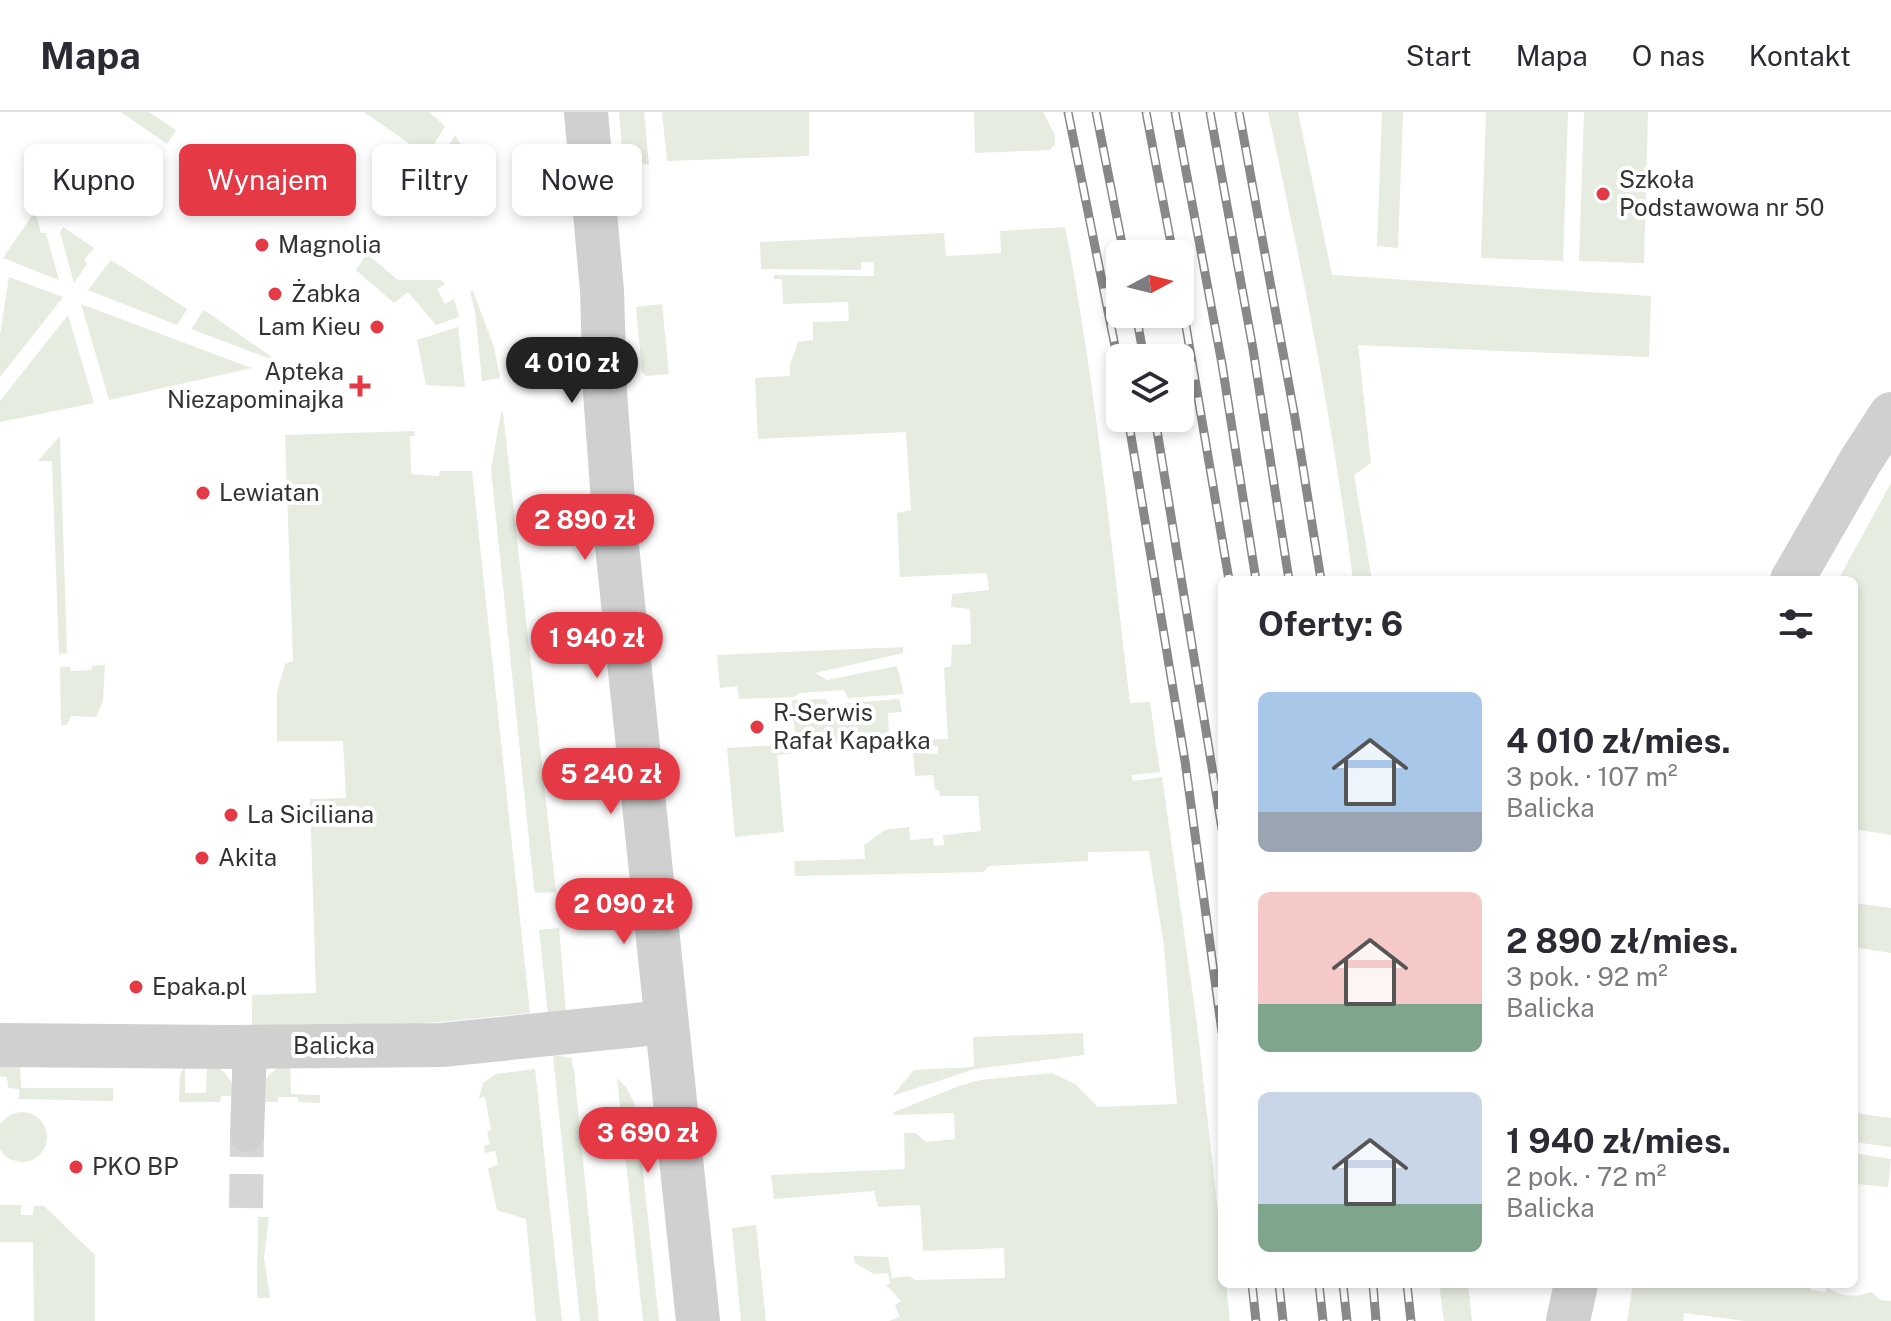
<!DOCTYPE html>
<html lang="pl">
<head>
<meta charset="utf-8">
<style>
  body { margin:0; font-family:"Public Sans",sans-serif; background:#f2f2f3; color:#2b2b33; height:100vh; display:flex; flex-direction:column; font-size:30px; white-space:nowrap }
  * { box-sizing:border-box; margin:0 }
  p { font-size:26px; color:#7c7c81 }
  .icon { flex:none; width:44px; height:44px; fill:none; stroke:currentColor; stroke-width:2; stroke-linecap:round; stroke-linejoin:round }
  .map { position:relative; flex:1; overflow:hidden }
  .details { position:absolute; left:1218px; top:464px; width:640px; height:712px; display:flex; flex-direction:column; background:#fff; border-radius:12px; box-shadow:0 4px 12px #0003 }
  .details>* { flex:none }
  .hud { position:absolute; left:24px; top:32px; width:760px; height:72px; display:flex; gap:16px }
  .needle { width:52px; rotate:83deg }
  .buttons { position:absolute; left:1106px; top:128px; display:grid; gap:16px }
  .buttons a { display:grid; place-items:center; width:88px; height:88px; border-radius:12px; background:#fff; box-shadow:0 4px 12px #0003; font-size:40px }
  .price { position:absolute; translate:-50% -68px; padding:0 18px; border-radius:28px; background:#e63946; color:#fff; font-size:26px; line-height:52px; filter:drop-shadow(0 2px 4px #0008) }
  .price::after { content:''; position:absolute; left:50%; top:48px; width:24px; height:18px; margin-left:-12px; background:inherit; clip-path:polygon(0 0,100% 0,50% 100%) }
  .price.current { background:#222; color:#fff }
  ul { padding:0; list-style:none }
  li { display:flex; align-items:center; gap:24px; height:200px; padding:0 40px }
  li span { display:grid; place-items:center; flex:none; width:224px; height:160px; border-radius:12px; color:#555 }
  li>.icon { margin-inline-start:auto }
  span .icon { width:96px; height:96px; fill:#fffc; stroke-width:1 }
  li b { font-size:34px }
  h2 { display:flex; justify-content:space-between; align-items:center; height:96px; padding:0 40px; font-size:34px }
  .tag { padding:0 28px; border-radius:12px; background:#fff; box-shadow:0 4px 12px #0003; font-size:28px; line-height:72px }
  .tag.current { background:#e63946; color:#fff }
  header { display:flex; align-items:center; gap:48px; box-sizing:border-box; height:112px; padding:0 40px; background:#fff; border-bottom:2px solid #e1e1e2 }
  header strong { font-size:38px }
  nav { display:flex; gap:44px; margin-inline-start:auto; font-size:28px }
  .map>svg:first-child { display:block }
  .green { fill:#e6ecdf }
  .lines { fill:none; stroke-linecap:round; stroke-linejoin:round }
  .pedestrian-tunnel { stroke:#d6d6d6; stroke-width:34; stroke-dasharray:34 17; stroke-linecap:butt }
  .pedestrian { stroke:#d0d0d0; stroke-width:34 }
  .minor { stroke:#d0d0d0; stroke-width:44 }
  .tertiary { stroke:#d0d0d0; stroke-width:44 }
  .rail-casing { stroke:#888; stroke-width:9 }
  .rail { stroke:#fff; stroke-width:6; stroke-dasharray:18; stroke-linecap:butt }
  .poi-dot { fill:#e63946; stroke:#fff; stroke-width:3 }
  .labels { text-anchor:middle; stroke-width:8; stroke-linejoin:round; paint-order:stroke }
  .poi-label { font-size:24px; fill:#333; stroke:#fff; text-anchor:start }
  .street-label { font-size:24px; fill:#333; stroke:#fff }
</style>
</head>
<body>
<header>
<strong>Mapa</strong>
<nav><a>Start</a><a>Mapa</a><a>O nas</a><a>Kontakt</a></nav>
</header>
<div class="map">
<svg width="1891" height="1209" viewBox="0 0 1891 1209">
  <rect width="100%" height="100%" fill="#fff"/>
  <g class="green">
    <path d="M121,0H149L176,18L167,32Z"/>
    <path d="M364,0H429L445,14L427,44Z"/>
    <path d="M619,0H644L649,53L623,46Z"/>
    <path d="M662,0H809V44L667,49Z"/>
    <path d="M974,0H1043L1055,23V32L1050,38L975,41Z"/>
    <path d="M1268,0H1298L1332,163L1651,184L1649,245L1358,233L1371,351L1354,363L1372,468H1353C1333,311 1302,155 1268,0Z"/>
    <path d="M1382,0H1403L1398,136L1377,134Z"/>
    <path d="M1486,0H1568L1563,149L1481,146Z"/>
    <path d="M1584,0H1648L1644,151L1579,149Z"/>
    <path d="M455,23L475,56L483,101L456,67L438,51Z"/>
    <path d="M35,99L41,121H46L59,168L3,146Z"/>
    <path d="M63,115L94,136L84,148L87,152L74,171L60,120Z"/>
    <path d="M1065,115C1096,272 1111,432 1130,591L1150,590L1160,660L1131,663L1133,669L1162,665L1197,912L1222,1137V1172H1226L1230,1209H889L900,1205L895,1193L901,1189L886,1173L890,1172L888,1161L874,1162L855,1151L854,1144L888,1145L892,1166L909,1164L915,1168L1005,1166L1004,1136L923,1139L920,1093L878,1095L874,1079L774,1087L771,1063L905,1057L904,1021H915L926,1030L955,1027L954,1001L894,1003V1000L959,974L980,968L1052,961L1075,972L1098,995L1177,992L1164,834L1149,739L1088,740V749L989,754L983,760L795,764L794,749L865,747L864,733L885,718L909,715L910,728L933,726L934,734L944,733L943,723L981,719L978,684H940L939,678H935L933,663L915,664L913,641L938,642V634L914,632V628L948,627L944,556L951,554L952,533L971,532L970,497L951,495L952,482L989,478L987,461L900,465L897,401L911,398L906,320L758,327L755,266L790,264V253L798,230L813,228V210L849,209L848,190L783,192L782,167H774V163L874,164V150H861V158L761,157L760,130L944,121L946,144L1001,141L1000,119Z"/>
    <path d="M367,142L398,168H441L445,172L437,177L445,192L454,187L459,205L436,213L408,180L394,191L356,158Z"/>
    <path d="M111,148L187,197L177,213L88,178Z"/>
    <path d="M9,165L63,185L0,265V223Z"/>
    <path d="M473,179L494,235L500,266L482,269L475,198L470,180Z"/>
    <path d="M81,192L235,250L252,256L109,288Z"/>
    <path d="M662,192L669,262L646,264L642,260L636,195Z"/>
    <path d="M204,198L272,245L268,246L191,217Z"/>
    <path d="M68,203L94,291L0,310V289Z"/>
    <path d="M458,215L465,275L426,273L417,228Z"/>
    <path d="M503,300L556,780L535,781L534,776L491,357L501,301Z"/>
    <path d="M414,319L415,324H410L411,362L439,364L440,359H472L530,901L398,914H252V883L316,881L310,687L346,686L343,629H277V580L285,552L293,549L285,323Z"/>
    <path d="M60,324L67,541L59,542L52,349H38Z"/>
    <path d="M1891,371V723L1854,717V468H1838Z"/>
    <path d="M903,535V541L815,561L827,568L897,554L904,582L848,586L844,578L800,581L794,585L739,587L737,574L720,576L717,543Z"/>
    <path d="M105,553L103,589L96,605L71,604L67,613H61L60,555H70L71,559L91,558L92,554Z"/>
    <path d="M825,587L830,593L899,587L902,600L888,601L889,627L834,630L835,637L777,643L784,720L735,725L727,636L796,632L792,588Z"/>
    <path d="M1854,791L1891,796V841L1854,835Z"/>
    <path d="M559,816L566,899L548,902L539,818Z"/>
    <path d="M1083,921L1084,943L975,957L892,984L914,958L974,955L973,925Z"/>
    <path d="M553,943L571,946L574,958L599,1209H580Z"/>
    <path d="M0,951L20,952L21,976H113V989L19,987V977L8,976L7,965L0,964Z"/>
    <path d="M290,952L291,982L320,983V991L299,990L297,985H278V990H258C261,970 269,957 290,952Z"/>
    <path d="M185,954V981H206L207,954C225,954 232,968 236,984H221L220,990H179L180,963Z"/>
    <path d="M535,957L562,1209H536L526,1107L497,1098L488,1057L498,1052L495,1039L485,1041L484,1034L490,1032L487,1020L491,1018L485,985L479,986L483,971L496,962Z"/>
    <path d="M617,966L626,975L636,995L659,1209H643Z"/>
    <circle cx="22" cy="1025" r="25"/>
    <path d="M1854,1001L1891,1006V1035L1854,1030Z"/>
    <path d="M1854,1041L1891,1047L1888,1075L1858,1072L1854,1069Z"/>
    <path d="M0,1093H21V1103H33L34,1094H44L95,1143V1209H34L33,1130H0Z"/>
    <path d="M258,1105H269L264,1146L270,1186H257Z"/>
    <path d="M756,1113L766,1209H741L732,1116Z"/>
    <path d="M1439,1172H1468L1472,1209H1444Z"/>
    <path d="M1633,1172H1771L1790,1175L1804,1172L1812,1178L1826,1180L1827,1175C1840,1185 1855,1186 1871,1180L1880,1188L1891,1189V1209H1745L1684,1201L1683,1209H1627Z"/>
  </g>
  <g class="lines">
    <path class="pedestrian-tunnel" d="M246,1096L247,1023"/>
    <path class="pedestrian" d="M247,1023L250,934"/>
    <g class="minor">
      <path d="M1792,468L1860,350L1891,302"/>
      <path d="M0,933L226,935L442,933L666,910"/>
      <path d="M1568,1209L1576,1172"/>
    </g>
    <path class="tertiary" d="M586,0L602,179L605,280L615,415L698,1209"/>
    <defs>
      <g id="rail">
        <path d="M1068,0L1120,259"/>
        <path d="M1096,0L1124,142"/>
        <path d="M1146,0L1173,142"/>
        <path d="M1175,0L1222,252L1256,468"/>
        <path d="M1210,0L1253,237L1289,468"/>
        <path d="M1239,0L1295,306L1321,468"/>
        <path d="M1180,179L1229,468"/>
        <path d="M1136,202L1144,246"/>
        <path d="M1128,306L1185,649L1222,920"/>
        <path d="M1155,306L1222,717"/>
        <path d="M1252,1172L1256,1209"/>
        <path d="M1279,1172L1283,1209"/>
        <path d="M1319,1172L1323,1209"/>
        <path d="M1343,1172L1347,1209"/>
        <path d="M1373,1172L1376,1209"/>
        <path d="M1407,1172L1411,1209"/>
      </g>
    </defs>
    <use href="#rail" class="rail-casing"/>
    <use href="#rail" class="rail"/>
  </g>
  <g class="poi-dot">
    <circle cx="1603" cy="82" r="8"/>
    <circle cx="262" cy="133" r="8"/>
    <circle cx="275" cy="182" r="8"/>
    <circle cx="377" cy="215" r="8"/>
    <path d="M356 262h8v8h8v8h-8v8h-8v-8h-8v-8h8z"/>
    <circle cx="203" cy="381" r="8"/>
    <circle cx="757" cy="615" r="8"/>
    <circle cx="231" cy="703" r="8"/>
    <circle cx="202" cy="746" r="8"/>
    <circle cx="136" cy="875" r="8"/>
    <circle cx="76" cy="1055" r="8"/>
  </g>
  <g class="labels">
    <g class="poi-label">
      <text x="1619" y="76">Szkoła<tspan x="1619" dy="28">Podstawowa nr 50</tspan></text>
      <text x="278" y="141">Magnolia</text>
      <text x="291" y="190">Żabka</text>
      <text x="361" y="223" text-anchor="end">Lam Kieu</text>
      <text x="344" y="268" text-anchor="end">Apteka<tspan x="344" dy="28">Niezapominajka</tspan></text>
      <text x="219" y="389">Lewiatan</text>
      <text x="773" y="609">R-Serwis<tspan x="773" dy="28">Rafał Kapałka</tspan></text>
      <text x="247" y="711">La Siciliana</text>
      <text x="218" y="754">Akita</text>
      <text x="152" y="883">Epaka.pl</text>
      <text x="92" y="1063">PKO BP</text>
    </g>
    <g class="street-label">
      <text x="334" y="942">Balicka</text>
    </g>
  </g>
</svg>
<div class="buttons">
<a><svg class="needle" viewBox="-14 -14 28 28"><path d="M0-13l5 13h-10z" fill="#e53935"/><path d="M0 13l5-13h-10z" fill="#7c7c81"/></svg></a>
<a><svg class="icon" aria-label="layers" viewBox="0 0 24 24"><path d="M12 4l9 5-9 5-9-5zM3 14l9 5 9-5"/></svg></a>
</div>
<b class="price current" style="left:572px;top:293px">4 010 zł</b>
<b class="price" style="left:585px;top:450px">2 890 zł</b>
<b class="price" style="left:597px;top:568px">1 940 zł</b>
<b class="price" style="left:611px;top:704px">5 240 zł</b>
<b class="price" style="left:624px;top:834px">2 090 zł</b>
<b class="price" style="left:648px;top:1063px">3 690 zł</b>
<div class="hud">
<a class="tag">Kupno</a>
<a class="tag current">Wynajem</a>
<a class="tag">Filtry</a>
<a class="tag">Nowe</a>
</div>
<section class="details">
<h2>Oferty: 6<svg class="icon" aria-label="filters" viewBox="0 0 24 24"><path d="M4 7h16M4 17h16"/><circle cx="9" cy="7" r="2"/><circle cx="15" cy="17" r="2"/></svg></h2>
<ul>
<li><span style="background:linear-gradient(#a9c7e8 75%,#9aa5b1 0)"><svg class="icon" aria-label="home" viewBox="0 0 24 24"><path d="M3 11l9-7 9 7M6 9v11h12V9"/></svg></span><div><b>4 010 zł/mies.</b><p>3 pok. · 107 m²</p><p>Balicka</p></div></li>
<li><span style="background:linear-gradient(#f6c9c9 70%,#7fa58c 0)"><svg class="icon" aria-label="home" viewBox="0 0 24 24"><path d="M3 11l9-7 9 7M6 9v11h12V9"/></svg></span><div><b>2 890 zł/mies.</b><p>3 pok. · 92 m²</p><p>Balicka</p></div></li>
<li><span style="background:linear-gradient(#c9d6e8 70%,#7fa58c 0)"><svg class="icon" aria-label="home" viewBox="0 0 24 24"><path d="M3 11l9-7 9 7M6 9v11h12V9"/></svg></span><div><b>1 940 zł/mies.</b><p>2 pok. · 72 m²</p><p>Balicka</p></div></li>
</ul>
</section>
</div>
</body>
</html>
